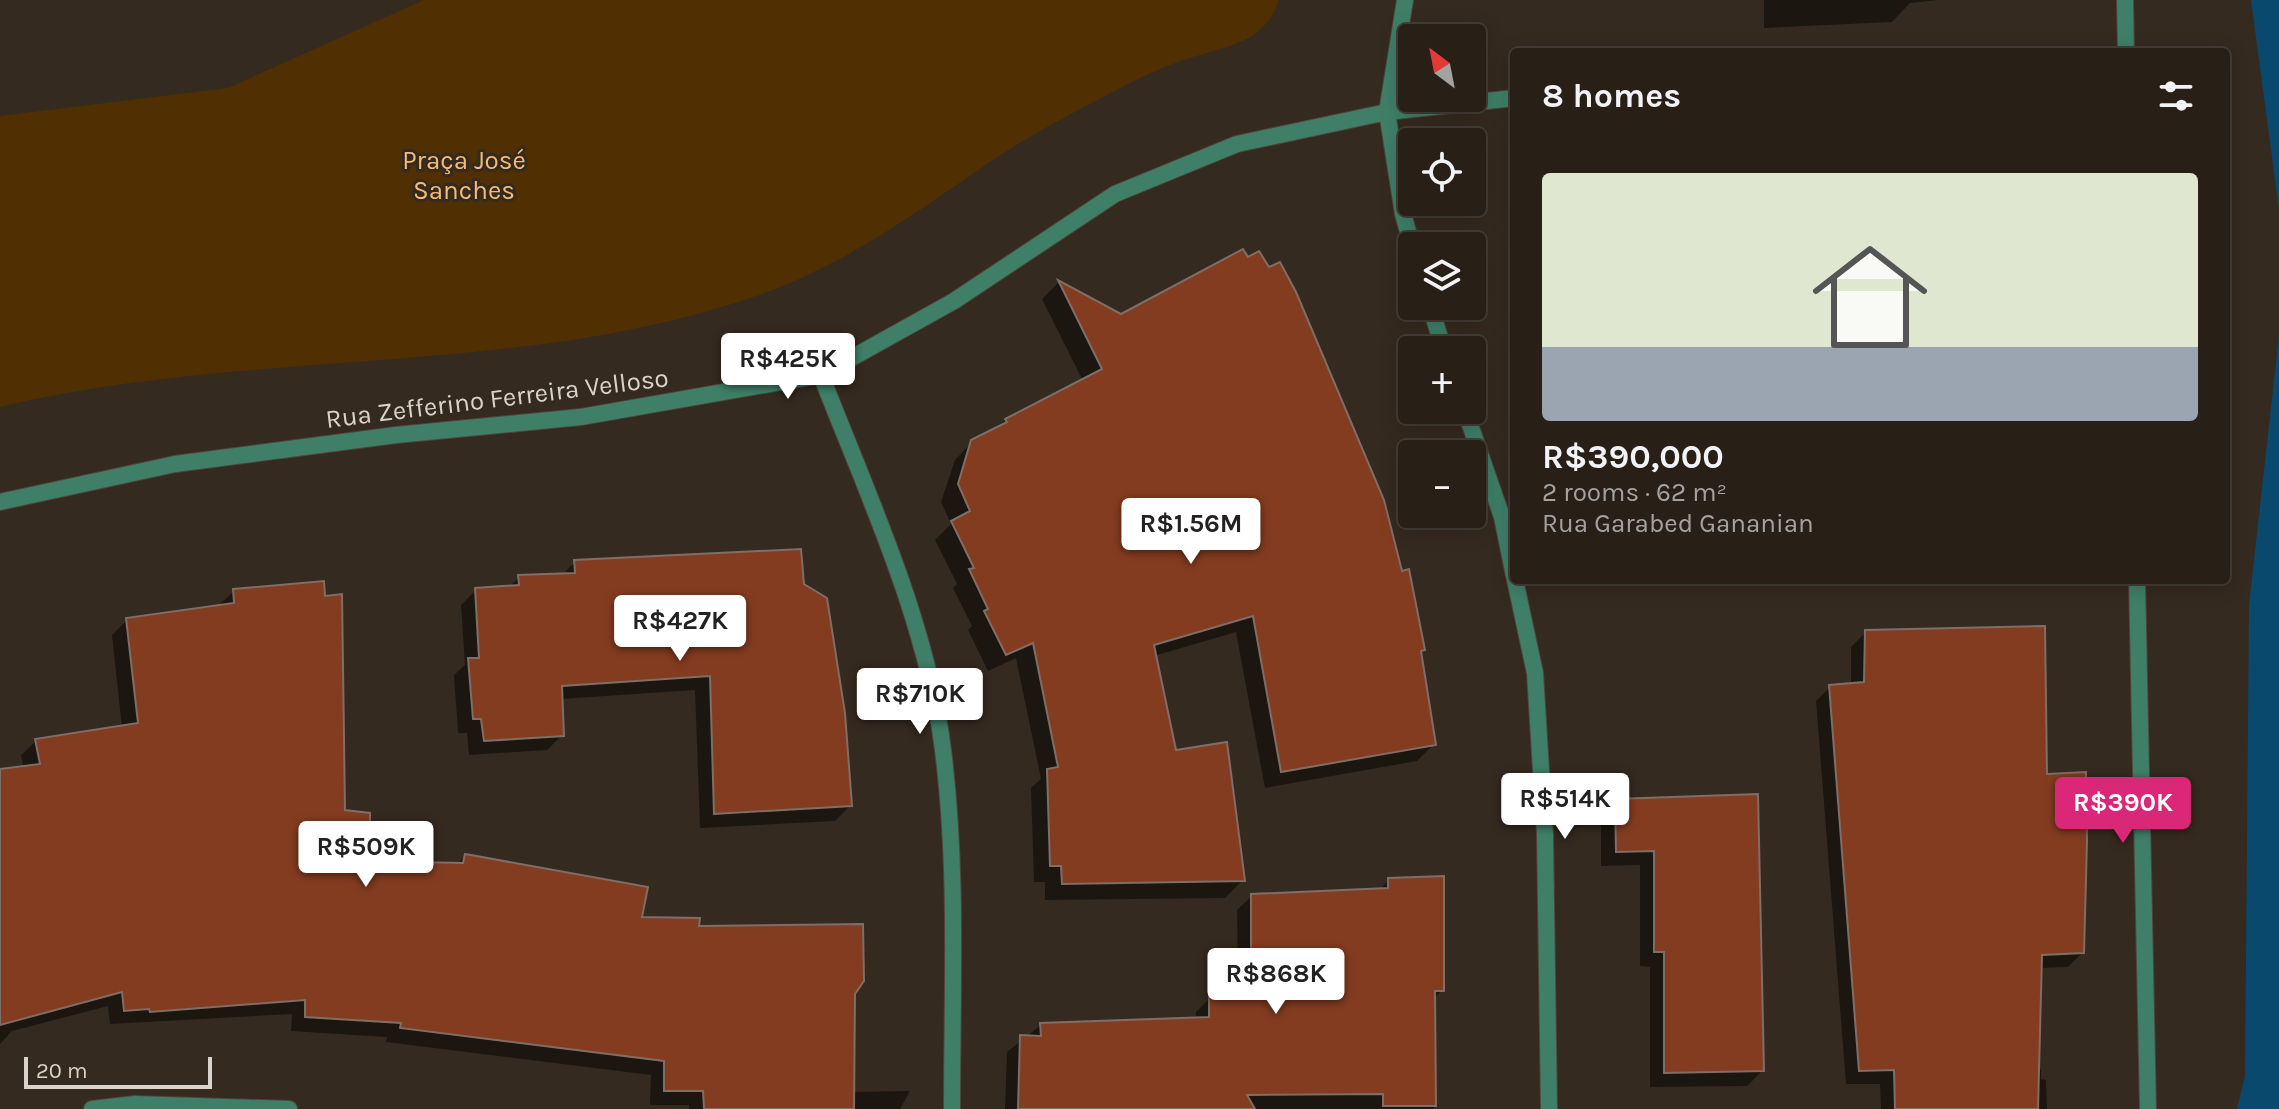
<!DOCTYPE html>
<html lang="en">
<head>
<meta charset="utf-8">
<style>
  body { margin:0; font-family:Karla,sans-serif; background:#302820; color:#f1f3f6; height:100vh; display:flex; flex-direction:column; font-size:30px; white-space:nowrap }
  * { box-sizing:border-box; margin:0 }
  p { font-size:26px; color:#a5a3a1 }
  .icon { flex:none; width:44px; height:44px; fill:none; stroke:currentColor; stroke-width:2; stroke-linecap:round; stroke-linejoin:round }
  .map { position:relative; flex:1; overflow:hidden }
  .panel { position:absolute; left:1510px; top:48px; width:720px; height:536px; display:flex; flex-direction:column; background:#282017; border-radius:8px; box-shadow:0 4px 20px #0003,0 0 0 2px #443e36 }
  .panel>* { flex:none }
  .needle { width:52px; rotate:328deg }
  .controls { position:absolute; left:1398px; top:24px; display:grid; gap:16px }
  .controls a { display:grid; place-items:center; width:88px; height:88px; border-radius:8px; background:#282017; box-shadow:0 4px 20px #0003,0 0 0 2px #443e36; font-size:40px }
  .scale { position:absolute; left:24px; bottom:20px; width:188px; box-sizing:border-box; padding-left:8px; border:4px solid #dad3cc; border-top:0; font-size:22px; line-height:28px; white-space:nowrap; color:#dad3cc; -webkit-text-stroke:6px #352a1f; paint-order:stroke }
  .price { position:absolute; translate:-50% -68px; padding:0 18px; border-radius:8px; background:#fff; color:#222; font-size:26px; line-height:52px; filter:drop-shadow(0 2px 4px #0008) }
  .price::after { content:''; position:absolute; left:50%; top:48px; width:24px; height:18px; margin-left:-12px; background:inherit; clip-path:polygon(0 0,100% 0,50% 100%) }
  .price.selected { background:#db2777; color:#fff }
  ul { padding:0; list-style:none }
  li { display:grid; align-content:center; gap:16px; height:424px; padding:0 32px }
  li+li { border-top:2px solid #443e36 }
  li span { display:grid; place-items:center; height:248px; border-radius:8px; color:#555 }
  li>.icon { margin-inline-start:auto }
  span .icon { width:144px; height:144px; fill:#fffc; stroke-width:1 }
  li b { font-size:34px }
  h2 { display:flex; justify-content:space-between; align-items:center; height:96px; padding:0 32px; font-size:34px }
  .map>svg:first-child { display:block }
  .green { fill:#503003 }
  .water { fill:#0a496e }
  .shadow { fill:#0007 }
  .building { fill:#843c20; stroke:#7f6d67; stroke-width:2 }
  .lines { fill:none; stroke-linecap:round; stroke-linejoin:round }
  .street-casing { stroke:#4f453b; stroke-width:18 }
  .street { stroke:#3f7f68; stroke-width:16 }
  .labels { text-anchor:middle; stroke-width:6; stroke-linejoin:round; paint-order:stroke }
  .park-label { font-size:26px; fill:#f6bb76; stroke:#352a1f }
  .street-label { font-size:26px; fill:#dad3cc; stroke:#352a1f }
</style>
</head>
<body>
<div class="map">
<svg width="2279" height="1109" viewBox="0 0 2279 1109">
  <rect width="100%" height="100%" fill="#352a1f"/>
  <path class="green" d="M424,0H1279C1275,13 1267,25 1256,33C1235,48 1202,53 1178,62C1153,71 1127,84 1103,97C1063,118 1021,140 984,166C910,217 836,270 750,298C514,378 244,348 0,407V116L228,88Z"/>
  <g class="water">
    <path d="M2251,0H2279V209Z"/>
    <path d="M2279,336V1109H2237L2245,1076L2249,605Z"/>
  </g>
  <g class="shadow">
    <path d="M1764,0H1938L1910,3L1892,22L1764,28Z"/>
    <path d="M1058,283L1121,316L1419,653L1434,744L1417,761L1265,788L1236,632L1154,656L1175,752L1242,881L1225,898L1045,900V882H1034L1031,788L1041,779L1016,658L988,671L968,630L972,626L953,588L957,584L935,540L951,524L941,502L955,460L972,442L1006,420L1083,381L1042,299Z"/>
    <path d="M575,562L802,585L850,806L835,821L700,828L695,690L561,699L562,735L547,750L469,755L467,733H458L454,675L465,665L461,605L476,590L509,588L519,577L562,575Z"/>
    <path d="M234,591L369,862L456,865L465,856L640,919L697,928L853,993L852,1092L910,1091L900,1109H689V1105H650L651,1075L386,1042L387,1037L291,1031L292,1014L110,1024L108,1006L12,1031L0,1044V843L36,835L21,755L36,741L122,728L112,635L127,620L219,605Z"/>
    <path d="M1866,632L2045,776L2082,953L2068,967L2040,968L2037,1069H2041V1079L2046,1080L2047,1109H1881L1880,1084H1846L1816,701L1830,687L1851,685V647Z"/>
    <path d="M1756,796L1762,1071L1747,1086L1650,1087V967L1640,966V865L1601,866V816L1616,801Z"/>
    <path d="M1389,880L1442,990L1433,1000L1434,1109H1005L1007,1052L1041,1025L1196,1019V1012L1210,998L1227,997L1238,974L1237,910L1252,896L1379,890Z"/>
  </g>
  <g class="building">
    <path d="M1243,249L1248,257L1259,251L1269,267L1280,262L1296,292L1384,500L1402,571L1409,569L1425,650L1421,651L1436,745L1281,772L1253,616L1154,645L1176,750L1227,742L1245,881L1062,884L1061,866H1050L1047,769L1058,767L1033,643L1006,655L984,611L988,609L969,569L974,568L951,521L970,511L958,484L971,440L1007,422L1005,419L1102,369L1058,280L1121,314Z"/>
    <path d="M801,549L804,584L827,598L845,713L852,806L714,814L710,676L562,686L564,736L484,741L481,719H473L468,658H479L475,588L519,585L518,575L575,573L574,560Z"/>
    <path d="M324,581L325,596L342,594L345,810L370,813V861L463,863L465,854L648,887L642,917L700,918L699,926L863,924L864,981L855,994L854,1109H704L703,1091H664V1061L400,1028L401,1023L305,1017V1000L150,1012L149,1009L124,1011L122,992L0,1025V769L40,764L35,739L138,723L126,618L234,603L233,589Z"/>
    <path d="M2045,626L2047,774L2086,772L2087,841L2084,953L2042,955L2038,1109H1895L1894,1070L1859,1071L1829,685L1864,682L1865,630Z"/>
    <path d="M1758,794L1764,1071L1664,1073V952H1654V851L1616,852L1615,799Z"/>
    <path d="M1444,876V991H1435L1436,1106H1383V1094L1247,1095L1255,1109H1018L1020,1035L1041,1036L1040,1023L1209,1017V996L1234,995L1251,958V894L1388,888V878Z"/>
  </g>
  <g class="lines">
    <defs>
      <g id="street">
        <path d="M1405,0L1387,112L1403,214L1412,246"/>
        <path d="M2125,0L2126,52"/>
        <path d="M1430,306L1444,350"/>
        <path d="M821,375C868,496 927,621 943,750C958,869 952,990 952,1109"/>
        <path d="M1465,410L1502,517L1514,576"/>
        <path d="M0,502L175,464L396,435L581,417L821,375L954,301L1115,194L1237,144L1387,112L1514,98"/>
        <path d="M1515,580L1535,673L1545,835L1549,1109"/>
        <path d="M2137,580L2148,1109"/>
        <path d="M92,1109L135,1104L289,1109"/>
      </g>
    </defs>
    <use href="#street" class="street-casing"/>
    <use href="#street" class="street"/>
  </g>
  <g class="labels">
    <g class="park-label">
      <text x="464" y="169">Praça José<tspan x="464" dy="30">Sanches</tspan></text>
    </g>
    <g class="street-label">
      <text transform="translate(497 398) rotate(-7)" y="9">Rua Zefferino Ferreira Velloso</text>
    </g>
  </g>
</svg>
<div class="controls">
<a><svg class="needle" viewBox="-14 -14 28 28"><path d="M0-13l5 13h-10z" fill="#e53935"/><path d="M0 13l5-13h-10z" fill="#a5a3a1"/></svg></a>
<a><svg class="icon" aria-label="locate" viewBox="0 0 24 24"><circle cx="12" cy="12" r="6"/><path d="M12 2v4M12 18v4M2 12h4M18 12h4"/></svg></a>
<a><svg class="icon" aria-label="layers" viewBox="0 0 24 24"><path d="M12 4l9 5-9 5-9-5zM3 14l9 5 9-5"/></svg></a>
<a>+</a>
<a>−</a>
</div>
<div class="scale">20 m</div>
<b class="price" style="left:788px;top:401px">R$425K</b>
<b class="price" style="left:1191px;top:566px">R$1.56M</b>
<b class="price" style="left:680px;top:663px">R$427K</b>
<b class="price" style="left:920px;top:736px">R$710K</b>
<b class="price" style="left:1565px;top:841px">R$514K</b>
<b class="price selected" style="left:2123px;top:845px">R$390K</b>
<b class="price" style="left:366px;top:889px">R$509K</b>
<b class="price" style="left:1276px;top:1016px">R$868K</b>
<section class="panel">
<h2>8 homes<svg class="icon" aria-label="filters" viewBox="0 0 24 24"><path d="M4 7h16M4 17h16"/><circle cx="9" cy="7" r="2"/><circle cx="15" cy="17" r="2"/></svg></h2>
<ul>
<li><span style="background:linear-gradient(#dfe7d0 70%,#9aa5b1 0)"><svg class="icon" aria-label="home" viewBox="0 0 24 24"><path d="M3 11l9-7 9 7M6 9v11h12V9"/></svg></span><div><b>R$390,000</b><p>2 rooms · 62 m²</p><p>Rua Garabed Gananian</p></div></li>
</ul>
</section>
</div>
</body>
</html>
